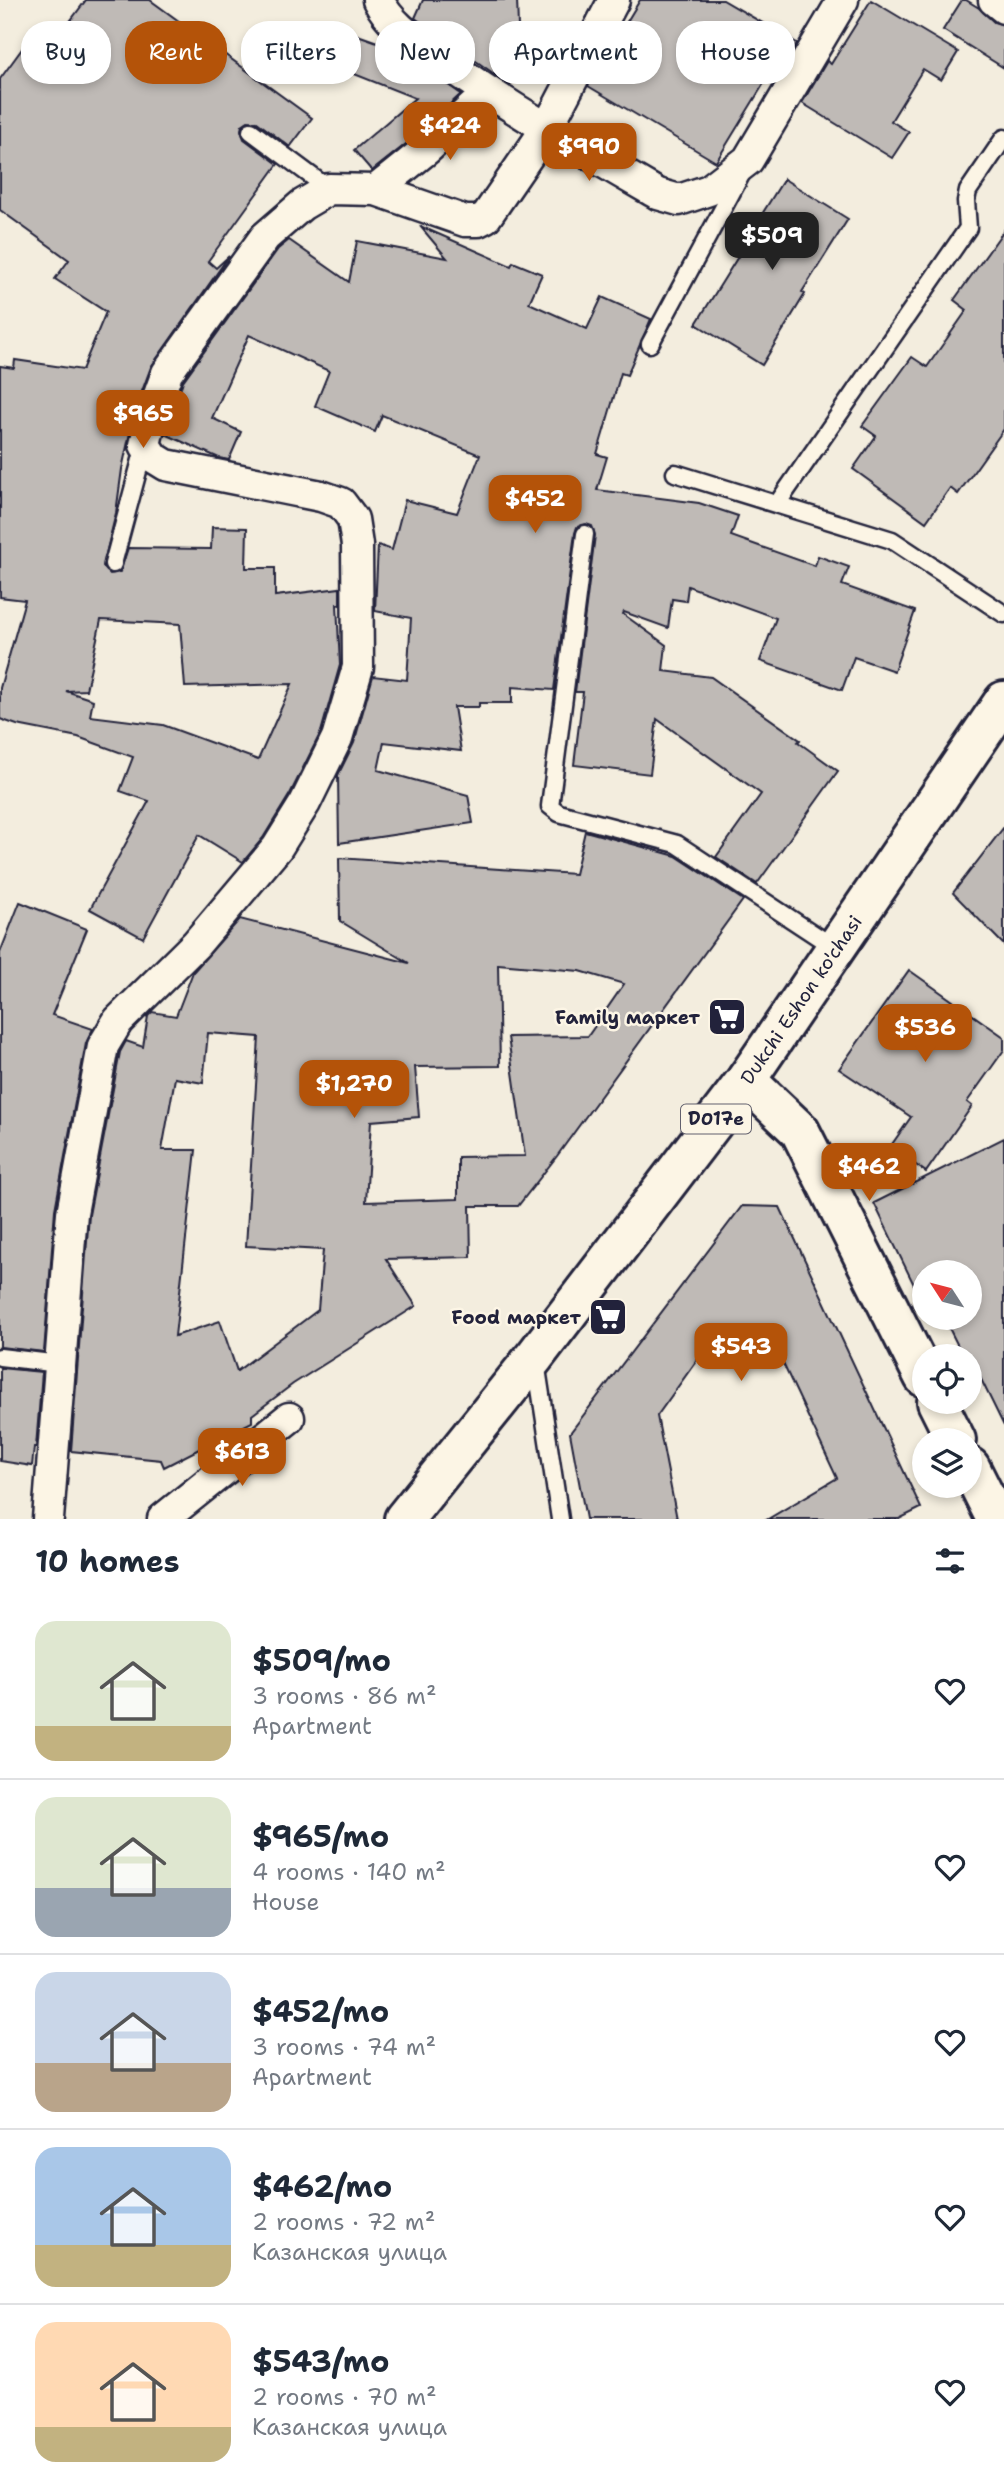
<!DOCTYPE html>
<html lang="en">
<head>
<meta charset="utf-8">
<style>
  body { margin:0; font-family:"Shantell Sans",sans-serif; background:#f6f6f7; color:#1f2937; height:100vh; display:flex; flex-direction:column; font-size:26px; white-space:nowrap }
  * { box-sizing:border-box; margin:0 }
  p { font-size:23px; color:#747a83 }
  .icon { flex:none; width:38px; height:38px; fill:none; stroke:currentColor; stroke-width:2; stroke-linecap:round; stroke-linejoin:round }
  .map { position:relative; height:1519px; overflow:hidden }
  .side { display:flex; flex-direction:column; background:#fff; flex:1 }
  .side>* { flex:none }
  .guide { position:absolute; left:21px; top:21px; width:962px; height:63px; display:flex; gap:14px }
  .needle { width:46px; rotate:306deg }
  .fabs { position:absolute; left:912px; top:1260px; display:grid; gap:14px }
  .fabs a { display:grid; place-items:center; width:70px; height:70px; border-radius:50%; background:#fff; box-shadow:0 4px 10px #0003; font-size:35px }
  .price { position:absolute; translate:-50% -60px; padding:0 16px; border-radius:14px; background:#b45309; color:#fff; font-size:23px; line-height:46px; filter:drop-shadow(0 2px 4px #0008) }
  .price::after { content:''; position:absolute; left:50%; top:42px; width:21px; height:16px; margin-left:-10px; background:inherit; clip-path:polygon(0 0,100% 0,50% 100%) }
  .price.active { background:#222; color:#fff }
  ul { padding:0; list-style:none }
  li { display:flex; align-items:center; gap:21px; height:175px; padding:0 35px }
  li+li { border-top:2px solid #e0e1e3 }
  li span { display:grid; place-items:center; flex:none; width:196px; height:140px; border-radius:21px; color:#555 }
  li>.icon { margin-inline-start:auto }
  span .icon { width:84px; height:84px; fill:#fffc; stroke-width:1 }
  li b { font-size:30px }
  h2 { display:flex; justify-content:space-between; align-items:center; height:84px; padding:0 35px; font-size:30px }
  .pill { padding:0 24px; border-radius:28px; background:#fff; box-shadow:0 4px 10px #0003; font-size:24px; line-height:63px }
  .pill.active { background:#b45309; color:#fff }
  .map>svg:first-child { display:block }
  .building { fill:#bfbab6; stroke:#22223b; stroke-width:2; fill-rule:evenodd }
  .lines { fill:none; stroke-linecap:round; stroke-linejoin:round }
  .service-casing { stroke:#22223b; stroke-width:21 }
  .minor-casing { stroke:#22223b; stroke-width:35 }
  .tertiary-casing { stroke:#22223b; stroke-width:44 }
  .primary-casing { stroke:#22223b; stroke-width:44 }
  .service { stroke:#fcf5e5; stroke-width:16 }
  .minor { stroke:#fcf5e5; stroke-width:30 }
  .tertiary { stroke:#fcf5e5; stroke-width:38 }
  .primary { stroke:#fcf5e5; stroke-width:38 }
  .labels { text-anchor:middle; stroke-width:5; stroke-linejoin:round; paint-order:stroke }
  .shield { fill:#fcf5e5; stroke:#63616e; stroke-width:2 }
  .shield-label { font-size:18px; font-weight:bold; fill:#22223b }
  .street-label { font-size:19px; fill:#22223b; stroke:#fcf5e5 }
  .poi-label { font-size:19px; font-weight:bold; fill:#22223b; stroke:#fcf5e5; text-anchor:end }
</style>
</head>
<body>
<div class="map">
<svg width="1004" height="1519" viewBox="0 0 1004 1519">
  <rect width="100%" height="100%" fill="#f3edde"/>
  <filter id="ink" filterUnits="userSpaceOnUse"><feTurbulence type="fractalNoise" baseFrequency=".0143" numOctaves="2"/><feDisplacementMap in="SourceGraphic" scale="14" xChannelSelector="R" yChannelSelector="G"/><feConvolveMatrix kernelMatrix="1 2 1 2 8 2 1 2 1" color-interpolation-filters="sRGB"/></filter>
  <g filter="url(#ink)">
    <g class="building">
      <path d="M86,0H150L312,118L290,147L257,122L248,121L242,125L241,130L244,139L278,164L208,261L216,268L229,256L151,367L135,410L122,469L116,513L103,566L110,574L120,572L128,548L211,549L212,527L247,528L246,568H275V596L340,588V605L337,604L340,665L321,732L290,794L263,838L243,862L199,835L143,938L90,909L149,801L120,791L133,757L78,737L17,725L0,719V688L25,600L0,597V366L14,368L15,360L82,370L106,312L55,279L69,260L0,210V79L38,27L56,40ZM101,620L180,624L185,687L292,684L258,760L163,725L90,716L93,700L66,691L86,690Z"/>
      <path d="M423,0H517L518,26L541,47L510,85L415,18Z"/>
      <path d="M640,0H723L797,43L773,84L766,80L716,162L588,86Z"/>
      <path d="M871,0L958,52L941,80L923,69L891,121L909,132L892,158L802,103L827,61L831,64Z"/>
      <path d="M962,0H966L979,8L994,22L1004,25V68L943,30Z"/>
      <path d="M338,28L397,49L461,94L416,136L372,171L354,150L415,98L324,62Z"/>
      <path d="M784,179L848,219L802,292L805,294L762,365L696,324L764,215L762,214Z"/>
      <path d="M420,226L511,266L513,262L542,274L529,303L587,329L602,297L651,319L627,375L621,373L597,454L607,457L597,490L699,503L738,516L731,536L815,566L818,556L849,567L842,585L915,611L894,671L854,657L842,690L760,661L776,618L688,586L686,601L672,599L668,628L624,612L623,614L666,645L663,671L711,677L800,740L798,742L838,771L757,884L716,857L761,794L657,719L650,774L574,765L583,692H575L595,535L592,526L586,524L577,527L575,533L554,690L512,687V703H479V707H454L461,751L384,742L378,770L468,795L473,823L339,843L338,775L354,743L373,676L407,680L411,618L375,611L378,545L392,550L405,500L457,513L480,455L382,415L375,432L315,406L329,371L249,335L212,418L241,432L229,460L219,458L165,434L183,381L278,249L289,240L349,282L357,241L447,258Z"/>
      <path d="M1004,230V429L958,494L950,488L926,522L853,469L876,436L862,426L912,357L927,367L967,310L954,300Z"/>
      <path d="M1004,827V945L953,893Z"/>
      <path d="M585,831L676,856L743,900L557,1156L518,1206H470L471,1257L386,1259L416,1306L293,1384L252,1415V1422L164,1467L161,1460L71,1451L89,1215L120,1052L126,1041L143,1047L148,1016L152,1012L176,1016L193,972L240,919L409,963L340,921L339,858L575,874ZM498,964L580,971L624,984L588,1036L508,1037L525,1156L458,1157V1199L366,1202L371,1121L419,1117L415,1067L500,1066ZM208,1033L259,1037L246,1246L323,1250L318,1310L237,1371L220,1321L175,1336L196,1150H162L175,1078L203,1083Z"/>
      <path d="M20,902L87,929L52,1015L93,1029L86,1043L55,1210L44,1352L0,1347V953Z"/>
      <path d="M909,970L1004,1037V1050L967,1102L972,1106L926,1172L890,1147L911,1117L839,1069Z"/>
      <path d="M1004,1138V1426L976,1369L971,1371L970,1368V1356H963L944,1318H970V1272H924V1292L919,1295L874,1203Z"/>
      <path d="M742,1206L780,1207L921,1508L899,1519H768L837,1478L780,1357L697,1360L657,1416L677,1519H586L570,1433Z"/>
      <path d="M0,1368L42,1372L36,1447H34L32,1466L0,1461Z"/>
    </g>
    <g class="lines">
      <defs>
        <g id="service">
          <path d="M251,131L329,189"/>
          <path d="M650,344L741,175"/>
          <path d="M675,473L892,540L1004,614"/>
          <path d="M777,504L968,228L966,201L968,191L1004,138"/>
          <path d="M585,534L550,806L559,813L677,844L835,948"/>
          <path d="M113,564L145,445"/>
          <path d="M0,1357L60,1364"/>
          <path d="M536,1362L560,1519"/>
        </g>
        <g id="minor">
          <path d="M378,0C391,26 416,41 439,58C509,108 584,151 658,194L679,200L709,190L748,160L843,0"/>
          <path d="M994,0L1004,8"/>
          <path d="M376,190L427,149L488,93"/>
          <path d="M48,1519L72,1213L103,1046L118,1021L196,944L277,848L305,803L337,738L358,667L357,545L353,519L341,503L321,496L166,465L153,457L145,445L152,414L167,373L265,237L302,205L329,189L376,190L465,221H478L486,217L547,128L614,0"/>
          <path d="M163,1519L289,1418"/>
        </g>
        <g id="tertiary">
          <path d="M746,1080L800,1131L924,1377"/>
          <path d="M937,1402L956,1440"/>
          <path d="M970,1467L996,1519"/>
        </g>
        <g id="primary">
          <path id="s1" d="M404,1519L535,1356L746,1080L1004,701"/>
        </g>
      </defs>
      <use href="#service" class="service-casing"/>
      <use href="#minor" class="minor-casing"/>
      <use href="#tertiary" class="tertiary-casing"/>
      <use href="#primary" class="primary-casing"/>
      <use href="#service" class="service"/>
      <use href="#minor" class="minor"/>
      <use href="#tertiary" class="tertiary"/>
      <use href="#primary" class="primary"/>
    </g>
  </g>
  <defs>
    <symbol id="supermarket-square" viewBox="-11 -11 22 22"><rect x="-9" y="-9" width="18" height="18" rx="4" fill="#22223b" stroke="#fcf5e5"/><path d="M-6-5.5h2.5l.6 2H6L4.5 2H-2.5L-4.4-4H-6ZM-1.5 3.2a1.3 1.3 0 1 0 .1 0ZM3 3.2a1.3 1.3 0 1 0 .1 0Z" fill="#fff"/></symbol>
  </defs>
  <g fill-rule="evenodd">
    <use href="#supermarket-square" x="705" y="995" width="44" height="44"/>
    <use href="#supermarket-square" x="586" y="1295" width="44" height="44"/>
  </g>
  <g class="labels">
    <rect class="shield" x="681" y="1104.5" width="70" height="29" rx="5"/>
    <g class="shield-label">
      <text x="716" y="1125">D017e</text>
    </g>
    <g class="street-label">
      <text dy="7" stroke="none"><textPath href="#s1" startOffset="654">Dukchi Eshon ko'chasi</textPath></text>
    </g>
    <g class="poi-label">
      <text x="700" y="1024">Family маркет</text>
      <text x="581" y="1324">Food маркет</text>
    </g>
  </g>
</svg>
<div class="fabs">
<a><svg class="needle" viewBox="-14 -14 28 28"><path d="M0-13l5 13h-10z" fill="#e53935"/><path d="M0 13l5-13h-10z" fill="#747a83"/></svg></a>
<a><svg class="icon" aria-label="locate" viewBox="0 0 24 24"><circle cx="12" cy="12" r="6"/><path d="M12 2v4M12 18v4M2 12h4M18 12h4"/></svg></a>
<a><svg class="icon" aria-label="layers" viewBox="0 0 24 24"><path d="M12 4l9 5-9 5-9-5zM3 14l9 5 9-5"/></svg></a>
</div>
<b class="price" style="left:450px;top:162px">$424</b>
<b class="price" style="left:589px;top:183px">$990</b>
<b class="price active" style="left:772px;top:272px">$509</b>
<b class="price" style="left:143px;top:450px">$965</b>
<b class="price" style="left:535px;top:535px">$452</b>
<b class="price" style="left:925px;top:1064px">$536</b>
<b class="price" style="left:354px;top:1120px">$1,270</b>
<b class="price" style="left:869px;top:1203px">$462</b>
<b class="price" style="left:741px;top:1383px">$543</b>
<b class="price" style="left:242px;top:1488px">$613</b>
<div class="guide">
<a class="pill">Buy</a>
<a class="pill active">Rent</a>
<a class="pill">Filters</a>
<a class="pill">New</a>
<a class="pill">Apartment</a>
<a class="pill">House</a>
</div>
</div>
<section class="side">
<h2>10 homes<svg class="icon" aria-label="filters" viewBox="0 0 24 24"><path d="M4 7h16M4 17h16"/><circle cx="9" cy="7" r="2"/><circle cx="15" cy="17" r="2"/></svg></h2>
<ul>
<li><span style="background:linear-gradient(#dfe7d0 75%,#c2b280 0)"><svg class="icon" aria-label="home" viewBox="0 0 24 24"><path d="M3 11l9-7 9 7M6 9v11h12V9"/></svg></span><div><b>$509/mo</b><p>3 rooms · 86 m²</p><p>Apartment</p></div><svg class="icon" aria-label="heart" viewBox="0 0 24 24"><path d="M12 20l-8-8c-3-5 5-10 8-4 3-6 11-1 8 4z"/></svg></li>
<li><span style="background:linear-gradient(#dfe7d0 65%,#9aa5b1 0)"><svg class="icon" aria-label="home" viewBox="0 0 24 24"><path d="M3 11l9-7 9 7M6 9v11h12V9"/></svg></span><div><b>$965/mo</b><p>4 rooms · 140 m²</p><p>House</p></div><svg class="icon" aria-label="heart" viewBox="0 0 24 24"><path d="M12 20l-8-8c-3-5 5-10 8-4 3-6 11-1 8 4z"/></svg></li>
<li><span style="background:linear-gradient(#c9d6e8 65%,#b9a48a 0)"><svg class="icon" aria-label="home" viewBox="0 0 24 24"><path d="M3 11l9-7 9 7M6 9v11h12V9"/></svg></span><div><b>$452/mo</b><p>3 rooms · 74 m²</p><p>Apartment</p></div><svg class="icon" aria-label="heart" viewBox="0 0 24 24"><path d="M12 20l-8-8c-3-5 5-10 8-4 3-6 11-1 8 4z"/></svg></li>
<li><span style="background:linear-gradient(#a9c7e8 70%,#c2b280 0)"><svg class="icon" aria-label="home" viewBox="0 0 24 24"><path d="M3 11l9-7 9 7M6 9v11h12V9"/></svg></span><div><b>$462/mo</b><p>2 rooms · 72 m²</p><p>Казанская улица</p></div><svg class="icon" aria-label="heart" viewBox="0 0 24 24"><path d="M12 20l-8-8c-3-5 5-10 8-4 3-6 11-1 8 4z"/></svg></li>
<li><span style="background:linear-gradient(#ffd9b3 75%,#c2b280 0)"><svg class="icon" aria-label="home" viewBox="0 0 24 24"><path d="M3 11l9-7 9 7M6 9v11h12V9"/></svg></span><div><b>$543/mo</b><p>2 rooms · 70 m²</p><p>Казанская улица</p></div><svg class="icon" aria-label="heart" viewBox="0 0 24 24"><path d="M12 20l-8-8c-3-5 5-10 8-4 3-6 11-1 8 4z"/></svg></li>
</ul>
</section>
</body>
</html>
